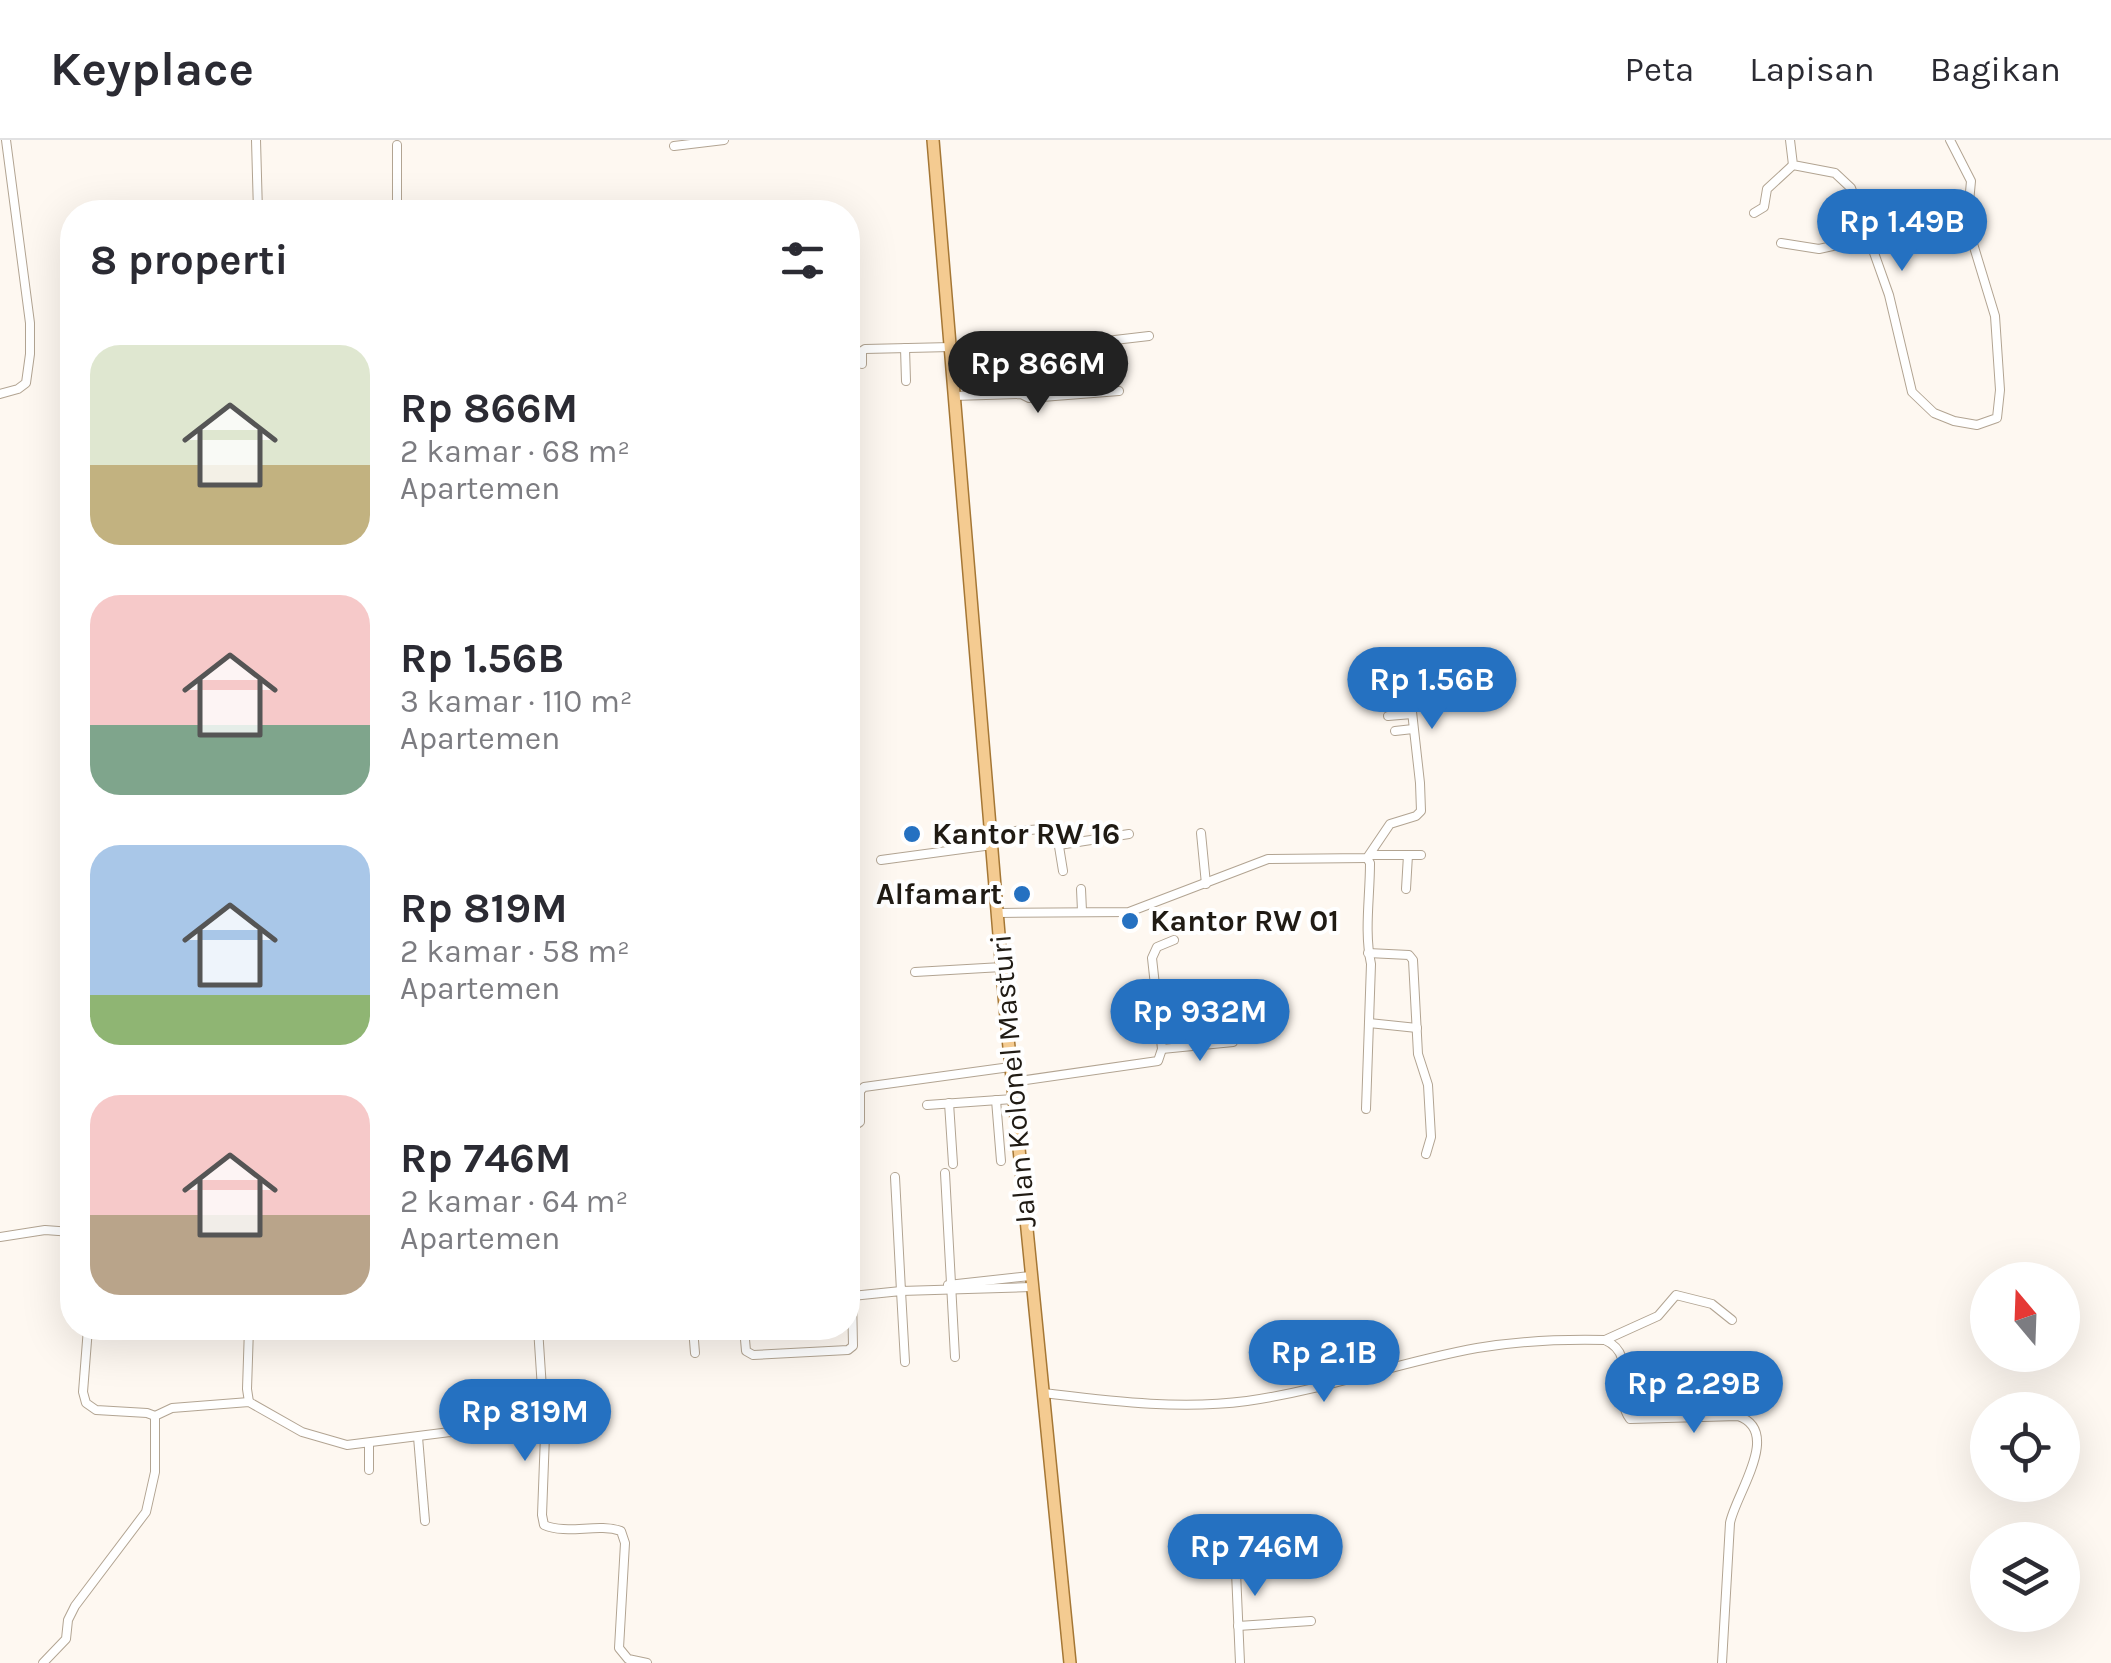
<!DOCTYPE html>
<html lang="id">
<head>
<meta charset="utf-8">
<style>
  body { margin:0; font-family:Karla,sans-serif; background:#f7f7f7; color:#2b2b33; height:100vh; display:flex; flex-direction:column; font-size:38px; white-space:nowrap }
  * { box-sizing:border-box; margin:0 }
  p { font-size:32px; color:#7c7c81 }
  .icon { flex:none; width:55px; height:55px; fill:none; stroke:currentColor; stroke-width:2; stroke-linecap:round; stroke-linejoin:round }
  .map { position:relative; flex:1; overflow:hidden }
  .drawer { position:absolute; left:60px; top:60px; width:800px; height:1140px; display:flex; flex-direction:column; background:#fff; border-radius:40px; box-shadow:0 10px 40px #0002 }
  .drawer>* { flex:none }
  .needle { width:65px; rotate:341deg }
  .controls { position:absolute; left:1970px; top:1122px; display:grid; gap:20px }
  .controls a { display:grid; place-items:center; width:110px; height:110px; border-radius:50%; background:#fff; box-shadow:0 10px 40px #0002; font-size:50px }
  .price { position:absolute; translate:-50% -85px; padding:0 22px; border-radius:35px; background:#2571c1; color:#fff; font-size:32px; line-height:65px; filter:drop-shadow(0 2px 5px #0008) }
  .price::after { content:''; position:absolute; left:50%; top:60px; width:30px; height:22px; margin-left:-15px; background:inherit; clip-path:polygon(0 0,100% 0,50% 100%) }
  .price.on { background:#222; color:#fff }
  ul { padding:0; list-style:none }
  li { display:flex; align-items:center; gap:30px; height:250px; padding:0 30px }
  li span { display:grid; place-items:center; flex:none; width:280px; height:200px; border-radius:30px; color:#555 }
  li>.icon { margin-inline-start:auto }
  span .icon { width:120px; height:120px; fill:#fffc; stroke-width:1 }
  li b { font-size:42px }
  h2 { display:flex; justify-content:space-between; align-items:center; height:120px; padding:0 30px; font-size:42px }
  header { display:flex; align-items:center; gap:60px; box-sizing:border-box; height:140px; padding:0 50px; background:#fff; border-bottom:2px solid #e1e1e2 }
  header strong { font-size:48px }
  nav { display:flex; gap:55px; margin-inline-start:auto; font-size:35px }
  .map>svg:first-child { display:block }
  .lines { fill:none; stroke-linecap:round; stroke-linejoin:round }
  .street-casing { stroke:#b2a492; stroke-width:10 }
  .primary-casing { stroke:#a57735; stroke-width:14 }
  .street { stroke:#fff; stroke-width:8 }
  .primary { stroke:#f4cb91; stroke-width:11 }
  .poi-dot { fill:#2571c1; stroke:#fff; stroke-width:4 }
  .labels { text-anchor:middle; stroke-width:8; stroke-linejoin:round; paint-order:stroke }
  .poi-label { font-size:30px; font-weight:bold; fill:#201b14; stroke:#fff; text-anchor:start }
  .street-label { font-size:30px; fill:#201b14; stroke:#fff }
</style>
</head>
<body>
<header>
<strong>Keyplace</strong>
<nav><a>Peta</a><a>Lapisan</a><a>Bagikan</a></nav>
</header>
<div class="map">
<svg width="2111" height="1523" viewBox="0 0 2111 1523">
  <rect width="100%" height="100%" fill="#fef8f1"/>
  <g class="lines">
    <defs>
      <g id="street">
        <path d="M256,0L258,72"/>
        <path d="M1790,0L1793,25L1835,33L1851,48L1889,155L1912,252L1934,273L1954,281L1977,285L1997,278L2000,250L1995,176L1967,84L1971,41L1950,0"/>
        <path d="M397,5V72"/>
        <path d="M674,6L724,0"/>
        <path d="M1754,73L1764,67L1767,49L1793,25"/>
        <path d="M1781,103L1819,109L1869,98"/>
        <path d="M905,208L906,241"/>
        <path d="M952,219L1149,196"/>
        <path d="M862,224V211L865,209L951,207"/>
        <path d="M0,254L18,249L26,243L30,214V183L6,0"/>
        <path d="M954,256L1021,254L1029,258L1119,251"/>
        <path d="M1388,576L1412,574"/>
        <path d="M1395,591L1413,589"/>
        <path d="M990,693L1056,688L1063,731"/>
        <path d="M1201,693L1206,744"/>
        <path d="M1059,705L1129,694"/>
        <path d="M1371,715H1421"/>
        <path d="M881,720L992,705"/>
        <path d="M1081,749L1082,771"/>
        <path d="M1406,749L1408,715"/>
        <path d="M999,773L1129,772L1268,719L1367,718L1390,684L1416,676L1421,671L1420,643L1409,545"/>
        <path d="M1368,813L1409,815L1413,820L1418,914L1428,945L1431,997L1426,1014"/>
        <path d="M915,832L1002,827"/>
        <path d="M1369,883L1417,888"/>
        <path d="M1162,909L1233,902"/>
        <path d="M1012,942L1158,921L1162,909L1152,818L1157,807L1174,800"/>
        <path d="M996,960L1001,1021"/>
        <path d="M949,963L953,1024"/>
        <path d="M927,965L1013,959"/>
        <path d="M1366,969L1371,824C1364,791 1370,758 1370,723L1367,718"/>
        <path d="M848,990L860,982V951L864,947L1010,927"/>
        <path d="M945,1033L955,1217"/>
        <path d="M895,1037L901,1151L1031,1147"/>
        <path d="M0,1097L45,1090L72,1092"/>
        <path d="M948,1145L1030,1136"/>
        <path d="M88,1188L83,1252L86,1263L96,1270L147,1273L155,1276"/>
        <path d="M249,1188L247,1249L249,1262"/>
        <path d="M538,1188L545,1295"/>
        <path d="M693,1188L695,1213"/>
        <path d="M744,1188L746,1211L753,1215L848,1210L853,1206L852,1156L901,1151L905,1222"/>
        <path d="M1605,1200L1658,1176L1676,1155L1712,1164L1732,1180"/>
        <path d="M1043,1253C1111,1261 1179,1270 1247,1261C1325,1250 1399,1222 1477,1208C1519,1201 1562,1199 1605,1200C1640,1216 1611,1254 1630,1279L1738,1276C1783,1291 1735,1355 1730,1383L1722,1523"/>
        <path d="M418,1297L425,1381"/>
        <path d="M369,1303V1330"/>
        <path d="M1238,1486L1311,1481"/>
        <path d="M43,1523L66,1499L68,1480L75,1466L146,1372L155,1332V1276L172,1268L249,1262L302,1292L347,1305L450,1292L545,1295L542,1375L544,1385C567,1395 597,1383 621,1391L625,1403L619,1508L628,1519L647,1523"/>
        <path d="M1240,1523L1236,1432L1245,1427L1303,1424"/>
      </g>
      <path id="primary" d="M933,0L1005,867L1070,1523"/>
    </defs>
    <use href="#street" class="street-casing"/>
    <use href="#primary" class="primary-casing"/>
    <use href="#street" class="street"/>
    <use href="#primary" class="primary"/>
  </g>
  <g class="poi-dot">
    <circle cx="912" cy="694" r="10"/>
    <circle cx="1022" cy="754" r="10"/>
    <circle cx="1130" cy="781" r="10"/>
  </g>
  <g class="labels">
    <g class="poi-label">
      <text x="932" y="704">Kantor RW 16</text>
      <text x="1002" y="764" text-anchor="end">Alfamart</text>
      <text x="1150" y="791">Kantor RW 01</text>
    </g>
    <g class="street-label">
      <text transform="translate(1013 941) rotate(-95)" y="10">Jalan Kolonel Masturi</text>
    </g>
  </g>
</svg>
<div class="controls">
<a><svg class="needle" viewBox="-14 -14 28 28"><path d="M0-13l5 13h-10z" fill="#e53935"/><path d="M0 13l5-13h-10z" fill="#7c7c81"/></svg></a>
<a><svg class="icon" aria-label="locate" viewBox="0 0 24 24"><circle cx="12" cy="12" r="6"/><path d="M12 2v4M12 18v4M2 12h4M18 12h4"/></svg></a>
<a><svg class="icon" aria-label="layers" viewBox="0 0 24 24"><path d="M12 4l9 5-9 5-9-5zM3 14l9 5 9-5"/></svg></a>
</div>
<b class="price" style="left:1902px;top:134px">Rp 1.49B</b>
<b class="price on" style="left:1038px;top:276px">Rp 866M</b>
<b class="price" style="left:1432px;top:592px">Rp 1.56B</b>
<b class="price" style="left:1200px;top:924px">Rp 932M</b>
<b class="price" style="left:1324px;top:1265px">Rp 2.1B</b>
<b class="price" style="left:1694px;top:1296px">Rp 2.29B</b>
<b class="price" style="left:525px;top:1324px">Rp 819M</b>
<b class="price" style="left:1255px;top:1459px">Rp 746M</b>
<section class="drawer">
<h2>8 properti<svg class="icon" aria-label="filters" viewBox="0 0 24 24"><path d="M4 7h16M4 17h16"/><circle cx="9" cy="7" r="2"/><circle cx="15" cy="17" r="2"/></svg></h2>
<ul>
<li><span style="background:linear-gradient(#dfe7d0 60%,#c2b280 0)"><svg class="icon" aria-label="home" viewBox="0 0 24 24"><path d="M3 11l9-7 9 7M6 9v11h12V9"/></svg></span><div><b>Rp 866M</b><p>2 kamar · 68 m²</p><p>Apartemen</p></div></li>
<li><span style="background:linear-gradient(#f6c9c9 65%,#7fa58c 0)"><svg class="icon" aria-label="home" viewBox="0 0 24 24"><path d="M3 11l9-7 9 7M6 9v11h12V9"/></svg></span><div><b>Rp 1.56B</b><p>3 kamar · 110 m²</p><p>Apartemen</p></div></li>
<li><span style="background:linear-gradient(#a9c7e8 75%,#8fb573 0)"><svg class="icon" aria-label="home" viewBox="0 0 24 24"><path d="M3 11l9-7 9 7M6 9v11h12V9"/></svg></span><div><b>Rp 819M</b><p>2 kamar · 58 m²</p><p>Apartemen</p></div></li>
<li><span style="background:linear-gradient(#f6c9c9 60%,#b9a48a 0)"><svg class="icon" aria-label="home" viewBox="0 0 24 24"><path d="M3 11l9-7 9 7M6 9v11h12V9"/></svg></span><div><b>Rp 746M</b><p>2 kamar · 64 m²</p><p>Apartemen</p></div></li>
</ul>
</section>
</div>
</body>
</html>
